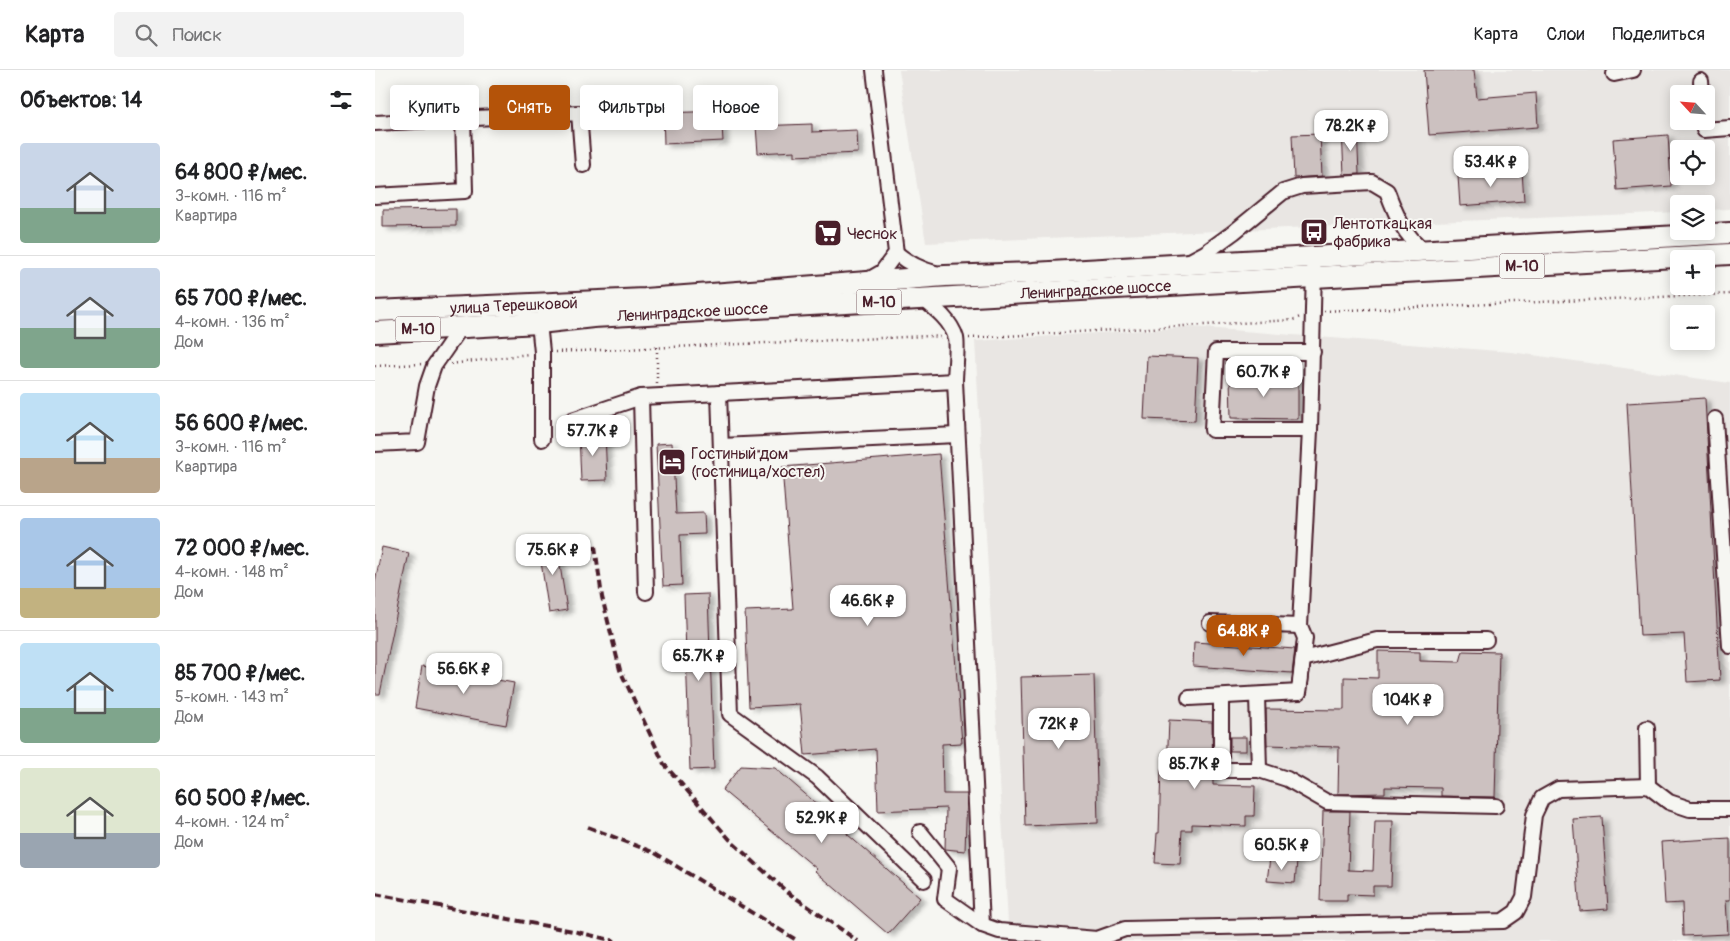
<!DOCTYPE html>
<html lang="ru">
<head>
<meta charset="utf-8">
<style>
  body { margin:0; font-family:Pangolin,sans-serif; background:#f2f2f2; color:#202124; height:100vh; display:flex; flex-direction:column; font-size:19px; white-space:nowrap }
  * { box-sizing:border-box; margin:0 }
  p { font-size:16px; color:#757577 }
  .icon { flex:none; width:28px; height:28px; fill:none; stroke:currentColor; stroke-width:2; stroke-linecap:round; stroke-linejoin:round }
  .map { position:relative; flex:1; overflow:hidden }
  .drawer { display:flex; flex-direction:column; background:#fff; width:375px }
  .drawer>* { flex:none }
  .top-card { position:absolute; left:15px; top:15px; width:475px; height:45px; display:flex; gap:10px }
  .needle { width:32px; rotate:296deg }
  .buttons { position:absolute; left:1295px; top:15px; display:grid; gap:10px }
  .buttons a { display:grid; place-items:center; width:45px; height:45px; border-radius:5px; background:#fff; box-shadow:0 2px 12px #0003; font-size:25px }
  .price { position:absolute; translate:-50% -42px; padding:0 11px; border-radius:10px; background:#fff; color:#222; font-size:16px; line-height:32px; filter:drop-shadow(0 1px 2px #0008) }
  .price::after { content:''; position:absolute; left:50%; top:30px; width:15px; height:11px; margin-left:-8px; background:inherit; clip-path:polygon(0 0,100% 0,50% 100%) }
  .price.active { background:#b45309; color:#fff }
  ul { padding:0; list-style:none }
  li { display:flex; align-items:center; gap:15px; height:125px; padding:0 20px }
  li+li { border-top:1px solid #e0e0e0 }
  li span { display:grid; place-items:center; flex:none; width:140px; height:100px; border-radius:5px; color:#555 }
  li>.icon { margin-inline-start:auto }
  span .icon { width:60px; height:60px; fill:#fffc; stroke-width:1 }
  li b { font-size:21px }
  h2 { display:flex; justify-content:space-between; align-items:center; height:60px; padding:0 20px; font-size:21px }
  .chip { padding:0 18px; border-radius:5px; background:#fff; box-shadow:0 2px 12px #0003; font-size:18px; line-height:45px }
  .chip.active { background:#b45309; color:#fff }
  header { display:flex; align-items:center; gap:30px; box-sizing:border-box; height:70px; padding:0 25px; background:#fff; border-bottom:1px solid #e0e0e0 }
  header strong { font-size:24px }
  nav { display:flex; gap:28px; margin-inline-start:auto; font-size:18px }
  .search { width:350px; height:45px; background:#f2f2f2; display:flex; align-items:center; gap:12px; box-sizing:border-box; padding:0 18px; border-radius:5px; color:#757577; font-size:19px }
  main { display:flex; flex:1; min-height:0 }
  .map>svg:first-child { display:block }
  .built { fill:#e9e6e3; fill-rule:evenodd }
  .building { fill:#ccc1c0; stroke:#4a1f2b; filter:url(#shadow) }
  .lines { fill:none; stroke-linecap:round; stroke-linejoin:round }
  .minor-casing { stroke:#4a1f2b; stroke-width:18 }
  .highway-casing { stroke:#4a1f2b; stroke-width:24 }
  .path { stroke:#4a1f2b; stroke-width:2.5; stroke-dasharray:1 4; stroke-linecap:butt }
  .minor { stroke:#f6f6f2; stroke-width:14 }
  .highway { stroke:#f6f6f2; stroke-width:20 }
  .rail { stroke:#4a1f2b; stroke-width:4; stroke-dasharray:8 4; stroke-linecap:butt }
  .labels { text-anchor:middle; stroke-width:4; stroke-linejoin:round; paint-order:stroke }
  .shield { fill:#f6f6f2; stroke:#7e6067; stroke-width:1 }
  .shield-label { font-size:15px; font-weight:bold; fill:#4a1f2b }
  .poi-label { font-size:16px; fill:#4a1f2b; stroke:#f6f6f2; text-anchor:start }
  .street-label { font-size:16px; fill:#4a1f2b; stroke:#f6f6f2 }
</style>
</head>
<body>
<header>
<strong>Карта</strong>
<div class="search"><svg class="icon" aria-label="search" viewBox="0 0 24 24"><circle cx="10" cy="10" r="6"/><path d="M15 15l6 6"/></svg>Поиск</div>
<nav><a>Карта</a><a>Слои</a><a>Поделиться</a></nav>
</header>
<main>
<section class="drawer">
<h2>Объектов: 14<svg class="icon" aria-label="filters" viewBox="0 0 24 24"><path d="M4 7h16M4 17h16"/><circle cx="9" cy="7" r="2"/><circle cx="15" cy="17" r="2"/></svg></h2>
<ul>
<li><span style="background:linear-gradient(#c9d6e8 65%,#7fa58c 0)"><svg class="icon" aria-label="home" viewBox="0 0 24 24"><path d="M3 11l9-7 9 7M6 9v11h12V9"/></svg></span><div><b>64 800 ₽/мес.</b><p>3-комн. · 116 m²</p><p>Квартира</p></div></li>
<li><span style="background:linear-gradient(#c9d6e8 60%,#7fa58c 0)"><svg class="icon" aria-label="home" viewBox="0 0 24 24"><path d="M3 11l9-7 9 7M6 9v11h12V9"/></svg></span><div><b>65 700 ₽/мес.</b><p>4-комн. · 136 m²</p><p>Дом</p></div></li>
<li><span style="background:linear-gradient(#bfe0f5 65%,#b9a48a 0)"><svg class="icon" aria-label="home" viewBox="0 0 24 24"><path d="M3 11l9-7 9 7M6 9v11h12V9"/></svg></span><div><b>56 600 ₽/мес.</b><p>3-комн. · 116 m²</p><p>Квартира</p></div></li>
<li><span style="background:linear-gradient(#a9c7e8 70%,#c2b280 0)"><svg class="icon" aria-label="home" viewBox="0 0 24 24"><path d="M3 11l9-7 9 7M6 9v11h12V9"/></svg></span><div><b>72 000 ₽/мес.</b><p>4-комн. · 148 m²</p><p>Дом</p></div></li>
<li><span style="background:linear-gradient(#bfe0f5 65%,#7fa58c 0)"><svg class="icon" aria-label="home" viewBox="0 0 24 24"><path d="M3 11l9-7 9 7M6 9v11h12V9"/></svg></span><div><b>85 700 ₽/мес.</b><p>5-комн. · 143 m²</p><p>Дом</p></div></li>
<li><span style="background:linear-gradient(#dfe7d0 65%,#9aa5b1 0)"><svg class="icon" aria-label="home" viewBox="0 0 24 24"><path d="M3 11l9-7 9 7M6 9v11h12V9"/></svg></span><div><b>60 500 ₽/мес.</b><p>4-комн. · 124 m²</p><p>Дом</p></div></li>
</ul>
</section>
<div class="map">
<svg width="1355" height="871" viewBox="0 0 1355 871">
  <defs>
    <filter id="shadow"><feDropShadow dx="5.5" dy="3" stdDeviation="2.5" flood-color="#0004"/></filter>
  </defs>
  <rect width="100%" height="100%" fill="#f6f6f2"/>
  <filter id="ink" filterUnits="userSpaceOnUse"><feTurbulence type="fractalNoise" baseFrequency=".02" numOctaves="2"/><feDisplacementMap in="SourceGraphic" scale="10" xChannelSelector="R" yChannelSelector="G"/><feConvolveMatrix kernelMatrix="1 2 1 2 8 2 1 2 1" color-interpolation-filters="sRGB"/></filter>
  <g filter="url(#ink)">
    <g class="built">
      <path d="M524,0H1355V139L1331,140V134H1304V142L551,173ZM1304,24H1331V51H1304ZM1304,79H1331V106H1304Z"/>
      <path d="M817,257L1136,282L1355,313V871H634L600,271Z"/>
    </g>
    <g class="building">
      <path d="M1049,0H1099L1102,28L1161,23L1163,57L1054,65Z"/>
      <path d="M346,41L348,71L289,74L288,43Z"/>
      <path d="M437,54V62L482,60L483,83L420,86V81L383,83L381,56Z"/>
      <path d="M982,58L984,104L969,105L967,59Z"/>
      <path d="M945,64L947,106L919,108L917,65Z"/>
      <path d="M1293,65L1296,116L1242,120L1238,69Z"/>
      <path d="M1147,101L1149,131L1085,136L1083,106Z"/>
      <path d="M81,139V156L8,157V140Z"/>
      <path d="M772,286L823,288L820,351L769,349Z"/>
      <path d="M855,307H923V349L856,348Z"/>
      <path d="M1330,328L1345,610L1312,612L1309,564L1265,566L1252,333Z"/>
      <path d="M230,363L232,410L206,411L204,364Z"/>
      <path d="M297,373L301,444L329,443L330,464L305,465L307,515L288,516L281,374Z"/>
      <path d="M564,384L587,673L567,674L568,724H592L590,781L570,779L571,738L503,741L501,679L430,685L425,634L374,637L370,541L418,539L407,397Z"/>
      <path d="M181,470L192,540L174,543L163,473Z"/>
      <path d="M7,477L34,483L5,624H0V512Z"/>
      <path d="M333,524L339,699L315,700L309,525Z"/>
      <path d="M819,572L920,579L917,603L818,596Z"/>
      <path d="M1003,581L1045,582V591L1085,592L1088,581L1124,582L1120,727L1066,726V718L1010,717V723L963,724L964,677L892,675L891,639L969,640V607L1003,608Z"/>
      <path d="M47,596L139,613L131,655L40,638Z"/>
      <path d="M719,605L723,753L650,756L646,607Z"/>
      <path d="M794,650L837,652L838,715L880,716L879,746H871V756L817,754V760H807L805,794L780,793L782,763H784L786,698H792Z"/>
      <rect x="855" y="667" width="16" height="14"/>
      <path d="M366,696L400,698L473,761L472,764L545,828L513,864L440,801L442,799L347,720Z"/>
      <path d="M948,741H975L973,800L998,801L1000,751H1018L1016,816H998V825L972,824V831H945Z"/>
      <path d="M1227,747L1233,839L1205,841L1198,749Z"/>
      <path d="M1355,768V830H1351L1353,864L1308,866L1307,833L1290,834L1286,772Z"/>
      <path d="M895,788L922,791L920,813L892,811Z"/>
    </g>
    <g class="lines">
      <defs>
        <g id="minor">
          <path d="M1239,4L1258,0"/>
          <path d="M1326,11L1327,24"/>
          <path d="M1328,51L1329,60L1355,58"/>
          <path d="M0,53L204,43L208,95"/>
          <path d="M0,126L90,121L88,47"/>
          <path d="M521,183C533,193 544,199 560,203"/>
          <path d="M815,191L830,183L859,162L908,122L927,116L997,112L1012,121C1021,145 1029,166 1050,181"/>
          <path d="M493,210L507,202L521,183L499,0"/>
          <path d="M548,229C561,239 576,251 581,268C583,277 580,301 580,311L607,855"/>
          <path d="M164,253L167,282V369"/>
          <path d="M344,323L355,644L442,707L549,810"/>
          <path d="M266,327L271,522"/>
          <path d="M1340,349L1355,576"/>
          <path d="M197,350L266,327L580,311"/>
          <path d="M935,360H837L841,282H938"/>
          <path d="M0,374L42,372L52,316L59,296L86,257"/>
          <path d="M346,376L582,365"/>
          <path d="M835,553L925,556"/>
          <path d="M924,622L930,568L925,556L935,360L939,199"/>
          <path d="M846,627V700H884L882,625"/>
          <path d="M814,628L924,622L928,589L1002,570H1111"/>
          <path d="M1272,658L1273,716"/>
          <path d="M884,700L912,709L952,732L1121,736"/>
          <path d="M545,762L574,798L570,829L607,855L624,861L722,869L750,859L1128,851L1141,842L1149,827L1159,745L1167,728L1183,719L1273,716L1294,732L1315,739H1355"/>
        </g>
        <g id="highway">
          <path id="s1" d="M0,241L270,229L570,206L658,203L1355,163"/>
          <path id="s2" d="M0,262L164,253L218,247L1355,184"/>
        </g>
      </defs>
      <use href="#minor" class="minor-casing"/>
      <use href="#highway" class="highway-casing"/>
      <g class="path">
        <path d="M949,241L1355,224"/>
        <path d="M594,268L918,250L925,247"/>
        <path d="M282,277V313"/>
        <path d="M180,282L554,266L566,267"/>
        <path d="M76,294L154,284"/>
        <path d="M0,296L48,294"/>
      </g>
      <use href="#minor" class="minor"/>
      <use href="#highway" class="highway"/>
      <g class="rail">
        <path d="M220,476L227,527L245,600L289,694L357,772L412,822L483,871"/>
        <path d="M213,757L280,783L423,871"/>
        <path d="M0,824L198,861L240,871"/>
      </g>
    </g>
  </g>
  <defs>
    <symbol id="bus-square" viewBox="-11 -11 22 22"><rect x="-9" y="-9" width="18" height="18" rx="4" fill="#4a1f2b" stroke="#f6f6f2"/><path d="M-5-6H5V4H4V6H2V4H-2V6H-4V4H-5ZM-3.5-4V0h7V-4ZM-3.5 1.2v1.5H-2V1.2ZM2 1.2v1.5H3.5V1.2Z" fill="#fff"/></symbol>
    <symbol id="supermarket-square" viewBox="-11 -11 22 22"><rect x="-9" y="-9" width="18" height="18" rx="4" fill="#4a1f2b" stroke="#f6f6f2"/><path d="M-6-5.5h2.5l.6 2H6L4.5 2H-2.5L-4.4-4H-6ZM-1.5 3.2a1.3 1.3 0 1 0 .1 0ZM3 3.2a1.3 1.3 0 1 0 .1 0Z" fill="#fff"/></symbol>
    <symbol id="hotel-square" viewBox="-11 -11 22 22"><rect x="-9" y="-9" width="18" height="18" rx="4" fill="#4a1f2b" stroke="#f6f6f2"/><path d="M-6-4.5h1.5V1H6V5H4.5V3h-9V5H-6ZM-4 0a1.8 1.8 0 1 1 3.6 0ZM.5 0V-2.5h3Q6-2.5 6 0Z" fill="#fff"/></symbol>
  </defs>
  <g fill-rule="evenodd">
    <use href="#bus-square" x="923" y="146" width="32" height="32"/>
    <use href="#supermarket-square" x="437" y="147" width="32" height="32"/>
    <use href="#hotel-square" x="281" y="376" width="32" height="32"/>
  </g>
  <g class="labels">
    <g class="shield">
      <rect x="1124.5" y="183.5" width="45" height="25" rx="4"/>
      <rect x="481.5" y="219.5" width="45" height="25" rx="4"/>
      <rect x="20.5" y="246.5" width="45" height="25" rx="4"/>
    </g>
    <g class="shield-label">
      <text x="1147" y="201">М-10</text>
      <text x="504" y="237">М-10</text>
      <text x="43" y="264">М-10</text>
    </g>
    <g class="poi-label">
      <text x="958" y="159">Лентоткацкая<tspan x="958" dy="18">фабрика</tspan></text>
      <text x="472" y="169">Чеснок</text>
      <text x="316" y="389">Гостиный дом<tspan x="316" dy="18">(гостиница/хостел)</tspan></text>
    </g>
    <g class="street-label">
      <text dy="6" stroke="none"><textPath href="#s2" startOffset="722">Ленинградское шоссе</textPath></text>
      <text dy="6" stroke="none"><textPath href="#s1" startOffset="139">улица Терешковой</textPath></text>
      <text dy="6" stroke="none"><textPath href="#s2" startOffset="318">Ленинградское шоссе</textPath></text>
    </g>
  </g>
</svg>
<div class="buttons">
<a><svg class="needle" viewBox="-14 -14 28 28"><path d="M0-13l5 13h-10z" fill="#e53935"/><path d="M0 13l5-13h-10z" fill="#757577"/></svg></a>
<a><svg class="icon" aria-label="locate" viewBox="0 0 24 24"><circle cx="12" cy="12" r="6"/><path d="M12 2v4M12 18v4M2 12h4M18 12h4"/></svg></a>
<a><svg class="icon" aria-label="layers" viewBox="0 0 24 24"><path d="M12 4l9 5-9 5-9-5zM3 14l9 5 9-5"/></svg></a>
<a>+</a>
<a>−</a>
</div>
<b class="price" style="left:976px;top:82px">78.2K ₽</b>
<b class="price" style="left:1116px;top:118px">53.4K ₽</b>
<b class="price" style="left:889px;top:328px">60.7K ₽</b>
<b class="price" style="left:218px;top:387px">57.7K ₽</b>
<b class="price" style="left:178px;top:506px">75.6K ₽</b>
<b class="price" style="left:493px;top:557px">46.6K ₽</b>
<b class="price active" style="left:869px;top:587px">64.8K ₽</b>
<b class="price" style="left:324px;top:612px">65.7K ₽</b>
<b class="price" style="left:89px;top:625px">56.6K ₽</b>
<b class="price" style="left:1033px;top:656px">104K ₽</b>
<b class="price" style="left:684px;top:680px">72K ₽</b>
<b class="price" style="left:820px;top:720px">85.7K ₽</b>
<b class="price" style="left:447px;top:774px">52.9K ₽</b>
<b class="price" style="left:907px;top:801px">60.5K ₽</b>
<div class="top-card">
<a class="chip">Купить</a>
<a class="chip active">Снять</a>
<a class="chip">Фильтры</a>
<a class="chip">Новое</a>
</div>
</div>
</main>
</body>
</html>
